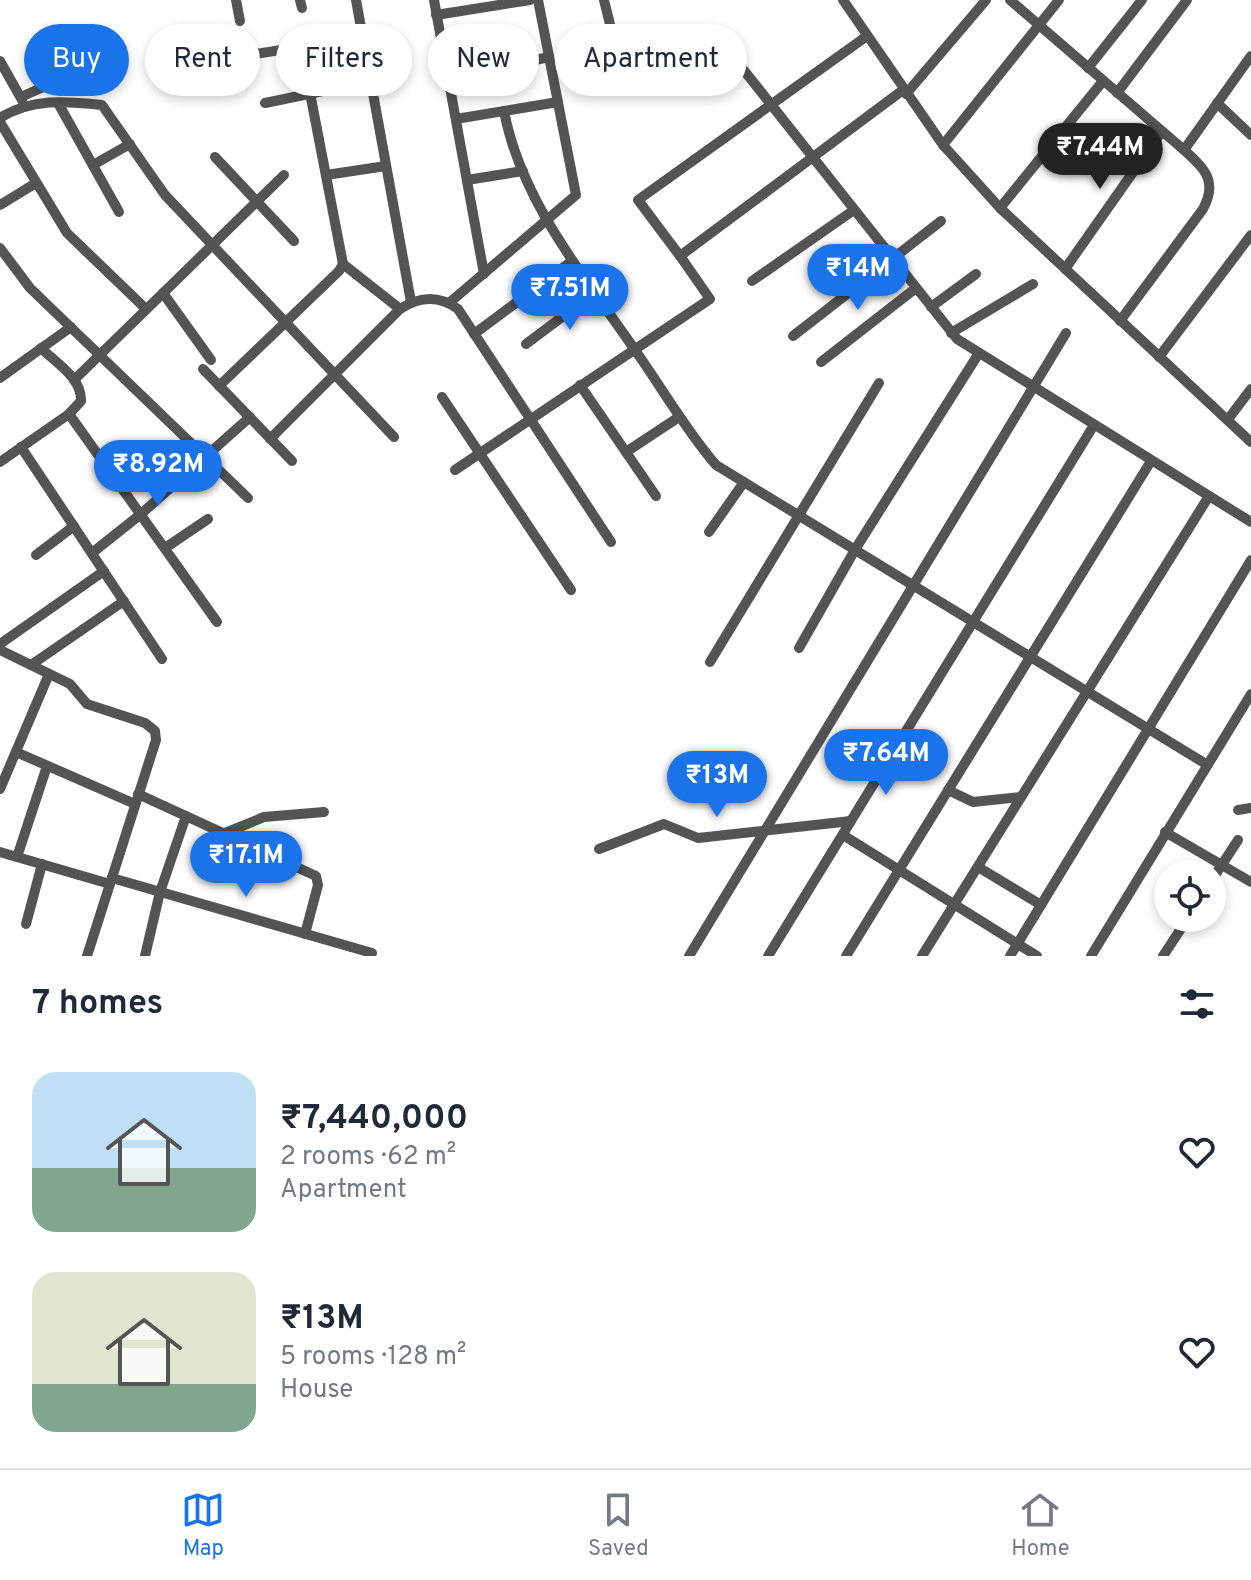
<!DOCTYPE html>
<html lang="en">
<head>
<meta charset="utf-8">
<style>
  body { margin:0; font-family:Overpass,sans-serif; background:#f6f6f7; color:#1f2937; height:100vh; display:flex; flex-direction:column; font-size:30px; white-space:nowrap }
  * { box-sizing:border-box; margin:0 }
  p { font-size:26px; color:#747a83 }
  .icon { flex:none; width:44px; height:44px; fill:none; stroke:currentColor; stroke-width:2; stroke-linecap:round; stroke-linejoin:round }
  .map { position:relative; height:956px; overflow:hidden }
  .drawer { display:flex; flex-direction:column; background:#fff; flex:1 }
  .drawer>* { flex:none }
  .top-card { position:absolute; left:24px; top:24px; width:800px; height:72px; display:flex; gap:16px }
  .tools { position:absolute; left:1154px; top:860px; display:grid; gap:16px }
  .tools a { display:grid; place-items:center; width:72px; height:72px; border-radius:50%; background:#fff; box-shadow:0 4px 12px #0003; font-size:40px }
  .price { position:absolute; translate:-50% -68px; padding:0 18px; border-radius:28px; background:#1a73e8; color:#fff; font-size:26px; line-height:52px; filter:drop-shadow(0 2px 4px #0008) }
  .price::after { content:''; position:absolute; left:50%; top:48px; width:24px; height:18px; margin-left:-12px; background:inherit; clip-path:polygon(0 0,100% 0,50% 100%) }
  .price.selected { background:#222; color:#fff }
  ul { padding:0; list-style:none }
  li { display:flex; align-items:center; gap:24px; height:200px; padding:0 32px }
  li span { display:grid; place-items:center; flex:none; width:224px; height:160px; border-radius:24px; color:#555 }
  li>.icon { margin-inline-start:auto }
  span .icon { width:96px; height:96px; fill:#fffc; stroke-width:1 }
  li b { font-size:34px }
  h2 { display:flex; justify-content:space-between; align-items:center; height:96px; padding:0 32px; font-size:34px }
  .tag { padding:0 28px; border-radius:36px; background:#fff; box-shadow:0 4px 12px #0003; font-size:28px; line-height:72px }
  .tag.selected { background:#1a73e8; color:#fff }
  .dock { display:flex; justify-content:space-around; align-items:center; height:112px; border-top:2px solid #e0e1e3; background:#fff; font-size:22px; color:#747a83 }
  .dock a { display:grid; justify-items:center; gap:4px }
  .dock .selected { color:#1a73e8 }
  .map>svg:first-child { display:block }
  .lines { fill:none; stroke-linecap:round; stroke-linejoin:round }
  .street { stroke:#545454; stroke-width:10 }
</style>
</head>
<body>
<div class="map">
<svg width="1251" height="956" viewBox="0 0 1251 956">
  <rect width="100%" height="100%" fill="#fff"/>
  <g class="lines">
    <g class="street">
      <path d="M236,0L240,21"/>
      <path d="M300,0L302,8"/>
      <path d="M356,0L411,302"/>
      <path d="M434,0L484,274"/>
      <path d="M604,0L622,73"/>
      <path d="M843,0L943,145L1000,208L1251,442"/>
      <path d="M1010,0L1184,150C1205,169 1218,181 1203,209L1120,321"/>
      <path d="M436,15L530,0"/>
      <path d="M731,54L957,339L1251,522"/>
      <path d="M218,60L363,37"/>
      <path d="M0,61L22,100"/>
      <path d="M1088,68L1142,0"/>
      <path d="M448,79L549,57"/>
      <path d="M1117,93L1187,0"/>
      <path d="M906,94L986,0"/>
      <path d="M21,97L121,52"/>
      <path d="M58,103L119,212"/>
      <path d="M265,103L371,81"/>
      <path d="M1217,103L1251,135"/>
      <path d="M504,111C521,201 584,276 635,350C662,388 685,429 716,465L1206,764"/>
      <path d="M0,118C31,98 66,101 102,105L165,195L394,437"/>
      <path d="M456,119L558,102"/>
      <path d="M0,122L67,233L146,309"/>
      <path d="M943,145L1059,0"/>
      <path d="M1184,150L1251,56"/>
      <path d="M215,157L294,241"/>
      <path d="M93,165L130,144"/>
      <path d="M326,175L386,166"/>
      <path d="M467,180L523,171"/>
      <path d="M0,205L36,183"/>
      <path d="M1000,208L1103,81"/>
      <path d="M0,248L30,288L248,498"/>
      <path d="M680,256L638,200L867,36"/>
      <path d="M343,264L400,309"/>
      <path d="M1065,269L1162,131"/>
      <path d="M752,281L854,210"/>
      <path d="M163,293L211,360"/>
      <path d="M449,303L576,195L538,0"/>
      <path d="M931,307L976,274"/>
      <path d="M951,333L1033,284"/>
      <path d="M474,334L572,261"/>
      <path d="M793,336L941,221"/>
      <path d="M526,344L594,293"/>
      <path d="M1159,357L1251,235"/>
      <path d="M821,362L916,288"/>
      <path d="M203,369L292,461"/>
      <path d="M0,378L71,327"/>
      <path d="M74,380L284,175"/>
      <path d="M580,385L656,496"/>
      <path d="M219,386L339,271L343,264L310,93"/>
      <path d="M442,397L571,590"/>
      <path d="M69,414L217,622"/>
      <path d="M1229,418L1251,389"/>
      <path d="M270,439L400,309C420,296 439,295 458,309L611,542"/>
      <path d="M21,447L162,659"/>
      <path d="M626,452L679,417"/>
      <path d="M0,462L69,414L81,401C82,378 56,363 41,348"/>
      <path d="M455,470L710,299L680,256L903,90"/>
      <path d="M709,532L744,482"/>
      <path d="M165,548L208,519"/>
      <path d="M92,553L141,514L250,417"/>
      <path d="M36,555L74,526"/>
      <path d="M0,644L104,571"/>
      <path d="M799,648L856,548L979,353"/>
      <path d="M0,650L70,684L87,704L145,723L155,731L156,740L87,956"/>
      <path d="M710,662L879,383"/>
      <path d="M31,665L124,601"/>
      <path d="M16,752L135,804"/>
      <path d="M0,789L49,674"/>
      <path d="M948,790L973,802L1021,797"/>
      <path d="M138,794L316,876L318,885L305,934"/>
      <path d="M1238,810L1251,808"/>
      <path d="M1165,832L1251,882"/>
      <path d="M225,833L264,817L324,812"/>
      <path d="M843,835L1037,956"/>
      <path d="M599,849L664,824L698,838L851,821"/>
      <path d="M0,852L110,884"/>
      <path d="M17,857L47,766"/>
      <path d="M978,867L1041,905"/>
      <path d="M112,878L372,953"/>
      <path d="M1212,880L1238,840"/>
      <path d="M26,924L42,864"/>
      <path d="M145,956L160,892L186,816"/>
      <path d="M689,956L1066,333"/>
      <path d="M768,956L1094,425"/>
      <path d="M846,956L1151,461"/>
      <path d="M922,956L1209,496"/>
      <path d="M1010,956L1251,560"/>
      <path d="M1091,956L1251,694"/>
      <path d="M1163,956L1188,918"/>
    </g>
  </g>
</svg>
<div class="tools">
<a><svg class="icon" aria-label="locate" viewBox="0 0 24 24"><circle cx="12" cy="12" r="6"/><path d="M12 2v4M12 18v4M2 12h4M18 12h4"/></svg></a>
</div>
<b class="price selected" style="left:1100px;top:191px">₹7.44M</b>
<b class="price" style="left:858px;top:312px">₹14M</b>
<b class="price" style="left:570px;top:332px">₹7.51M</b>
<b class="price" style="left:158px;top:508px">₹8.92M</b>
<b class="price" style="left:886px;top:797px">₹7.64M</b>
<b class="price" style="left:717px;top:819px">₹13M</b>
<b class="price" style="left:246px;top:899px">₹17.1M</b>
<div class="top-card">
<a class="tag selected">Buy</a>
<a class="tag">Rent</a>
<a class="tag">Filters</a>
<a class="tag">New</a>
<a class="tag">Apartment</a>
</div>
</div>
<section class="drawer">
<h2>7 homes<svg class="icon" aria-label="filters" viewBox="0 0 24 24"><path d="M4 7h16M4 17h16"/><circle cx="9" cy="7" r="2"/><circle cx="15" cy="17" r="2"/></svg></h2>
<ul>
<li><span style="background:linear-gradient(#bfe0f5 60%,#7fa58c 0)"><svg class="icon" aria-label="home" viewBox="0 0 24 24"><path d="M3 11l9-7 9 7M6 9v11h12V9"/></svg></span><div><b>₹7,440,000</b><p>2 rooms · 62 m²</p><p>Apartment</p></div><svg class="icon" aria-label="heart" viewBox="0 0 24 24"><path d="M12 20l-8-8c-3-5 5-10 8-4 3-6 11-1 8 4z"/></svg></li>
<li><span style="background:linear-gradient(#dfe7d0 70%,#7fa58c 0)"><svg class="icon" aria-label="home" viewBox="0 0 24 24"><path d="M3 11l9-7 9 7M6 9v11h12V9"/></svg></span><div><b>₹13M</b><p>5 rooms · 128 m²</p><p>House</p></div><svg class="icon" aria-label="heart" viewBox="0 0 24 24"><path d="M12 20l-8-8c-3-5 5-10 8-4 3-6 11-1 8 4z"/></svg></li>
</ul>
</section>
<nav class="dock">
<a class="selected"><svg class="icon" aria-label="map" viewBox="0 0 24 24"><path d="M3 6l6-2 6 2 6-2v14l-6 2-6-2-6 2zM9 4v14M15 6v14"/></svg>Map</a>
<a><svg class="icon" aria-label="saved" viewBox="0 0 24 24"><path d="M7 4h10v16l-5-4-5 4z"/></svg>Saved</a>
<a><svg class="icon" aria-label="home" viewBox="0 0 24 24"><path d="M3 11l9-7 9 7M6 9v11h12V9"/></svg>Home</a>
</nav>
</body>
</html>
